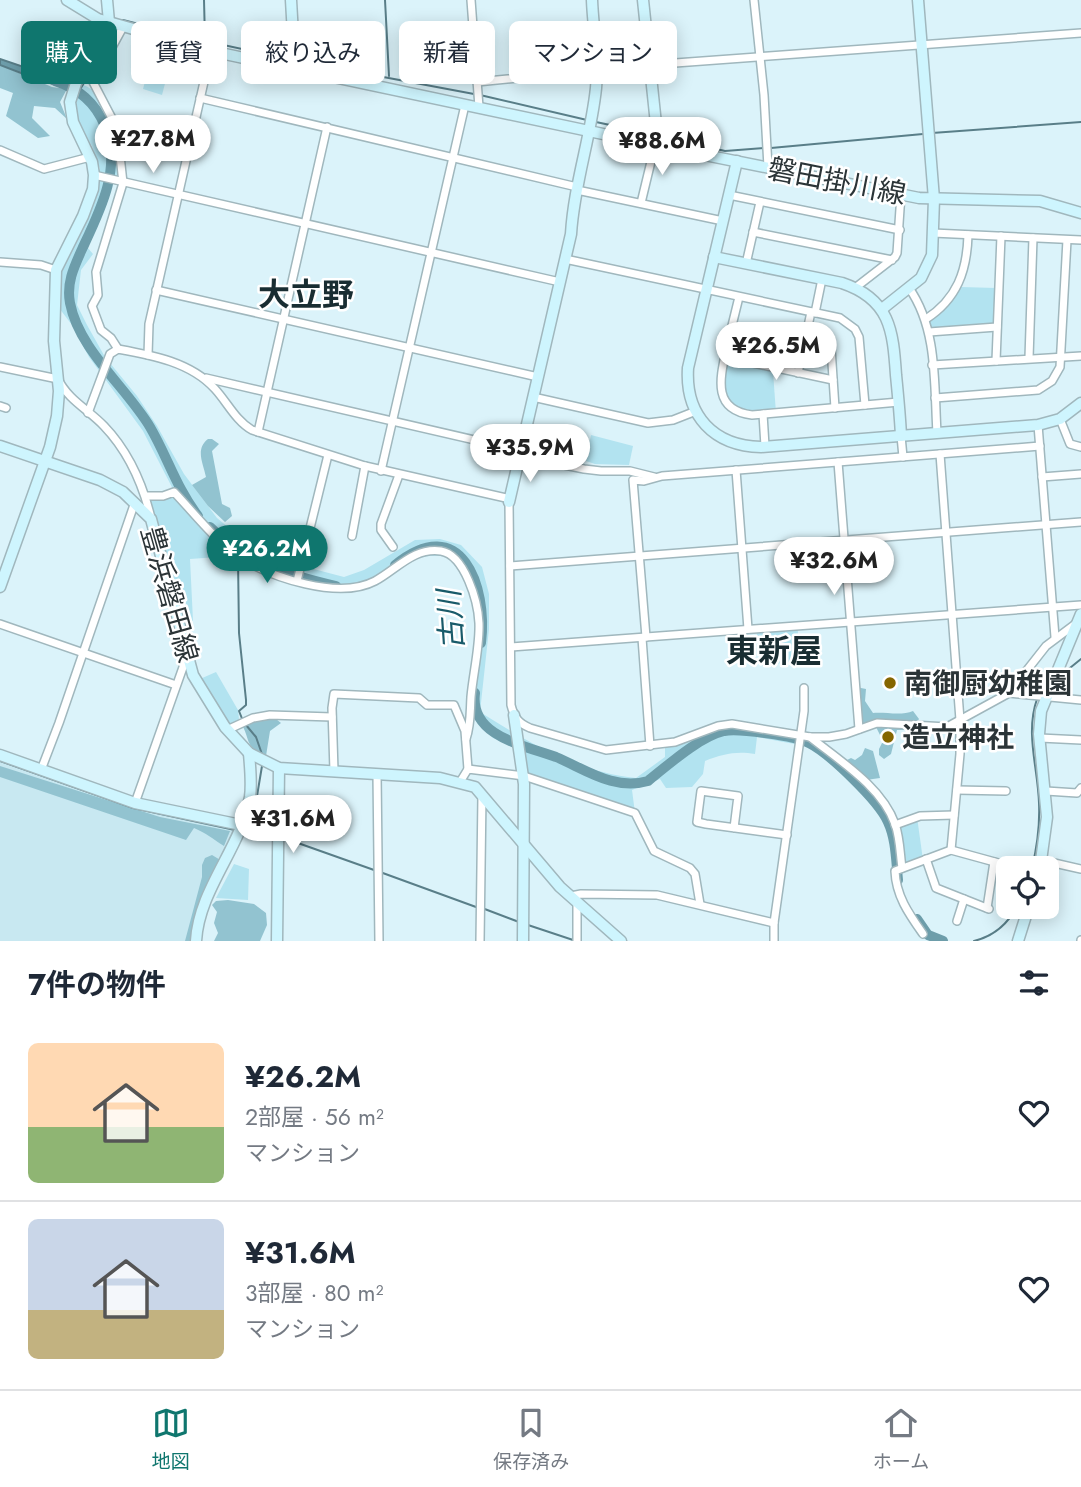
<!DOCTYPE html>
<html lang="ja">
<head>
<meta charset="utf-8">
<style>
  body { margin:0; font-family:Jost,"Noto Sans JP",sans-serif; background:#f2f2f3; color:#1f2937; height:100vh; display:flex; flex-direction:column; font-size:26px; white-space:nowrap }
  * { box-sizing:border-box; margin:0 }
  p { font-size:23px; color:#747a83 }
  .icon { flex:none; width:38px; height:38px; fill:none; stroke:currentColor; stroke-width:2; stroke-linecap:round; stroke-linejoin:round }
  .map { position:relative; height:941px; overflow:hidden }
  .panel { display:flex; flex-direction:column; background:#fff; flex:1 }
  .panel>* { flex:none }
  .banner { position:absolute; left:21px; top:21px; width:700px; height:63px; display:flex; gap:14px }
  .buttons { position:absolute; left:996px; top:856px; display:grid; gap:14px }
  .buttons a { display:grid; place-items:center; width:63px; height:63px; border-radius:10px; background:#fff; box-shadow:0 4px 18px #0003; font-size:35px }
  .price { position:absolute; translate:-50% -60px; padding:0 16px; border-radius:24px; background:#fff; color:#222; font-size:23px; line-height:46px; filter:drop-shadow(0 2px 4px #0008) }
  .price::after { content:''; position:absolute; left:50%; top:42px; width:21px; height:16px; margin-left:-10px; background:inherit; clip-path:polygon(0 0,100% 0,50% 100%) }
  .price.active { background:#0f766e; color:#fff }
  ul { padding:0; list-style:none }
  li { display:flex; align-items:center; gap:21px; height:175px; padding:0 28px }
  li+li { border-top:2px solid #e0e1e3 }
  li span { display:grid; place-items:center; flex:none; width:196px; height:140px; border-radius:10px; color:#555 }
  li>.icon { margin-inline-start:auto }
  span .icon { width:84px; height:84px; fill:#fffc; stroke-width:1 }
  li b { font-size:30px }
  h2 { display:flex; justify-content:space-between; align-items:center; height:84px; padding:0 28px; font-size:30px }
  .chip { padding:0 24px; border-radius:10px; background:#fff; box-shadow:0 4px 18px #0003; font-size:24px; line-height:63px }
  .chip.active { background:#0f766e; color:#fff }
  .menu { display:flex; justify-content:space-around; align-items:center; height:98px; border-top:2px solid #e0e1e3; background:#fff; font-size:19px; color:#747a83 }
  .menu a { display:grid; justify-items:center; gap:4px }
  .menu .active { color:#0f766e }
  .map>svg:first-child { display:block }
  .built { fill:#c8e8f1 }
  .green { fill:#b2e3f0 }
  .forest { fill:#92c3d0 }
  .water { fill:#6d9daa; stroke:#597e88; stroke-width:2 }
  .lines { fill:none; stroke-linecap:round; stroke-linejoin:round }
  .stream { stroke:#597e88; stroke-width:2 }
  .river { stroke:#6d9daa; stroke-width:10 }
  .street-casing { stroke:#a0b7bd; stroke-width:10 }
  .secondary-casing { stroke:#a0b7bd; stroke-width:13 }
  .street { stroke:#fff; stroke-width:7 }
  .secondary { stroke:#cef5fe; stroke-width:10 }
  .poi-dot { fill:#856600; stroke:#fff; stroke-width:2.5 }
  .labels { text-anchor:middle; stroke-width:5; stroke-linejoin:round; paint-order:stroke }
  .street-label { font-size:28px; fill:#2b3437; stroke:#fff }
  .poi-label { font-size:28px; font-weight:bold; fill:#2b3437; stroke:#fff; text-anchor:start }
  .water-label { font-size:30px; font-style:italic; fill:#195b6a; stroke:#fff }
  .quarter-label { font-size:32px; font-weight:bold; fill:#192d32; stroke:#fff }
</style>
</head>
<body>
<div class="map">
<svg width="1081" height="941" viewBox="0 0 1081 941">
  <rect width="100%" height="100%" fill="#dbf3fa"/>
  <path class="built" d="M0,756L135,803L246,827L199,919L197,941H0Z"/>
  <g class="green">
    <path d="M155,45L174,49L162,95L143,89Z"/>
    <path d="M81,84C117,96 117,145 121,176L113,177L87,247L93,254L81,270L77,305L87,325L105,357L137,396L157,426L184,474L217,518L254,549L287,562L344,577L364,570L415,540L440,539L461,545L482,567L489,594V629L480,712C527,742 580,773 636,778L665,757V746L718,726L801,735L800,745L757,737L755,754C736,751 723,754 705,761L703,774L692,787L666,788L660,779L632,790L635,813L524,776L520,750L493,738L471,713L479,624L471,589L453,556H429L407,560L366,583L329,585L267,570L231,551L236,550L221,542L232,556L190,559L193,621L184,620L146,496L176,495L143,431L89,357L72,325L56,304V287L64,258L93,191L100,169L92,146L78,123L75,105L76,94Z"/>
    <path d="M961,287L996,288L995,321L991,324L935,329L931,326L930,321L948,305Z"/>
    <path d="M724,359L773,372L776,413L736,411L723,397Z"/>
    <path d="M591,435L633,446L629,465L595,464L586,461Z"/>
    <path d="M798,628L797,661L762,666L756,629Z"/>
    <path d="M216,672L238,710L239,719L227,726L200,679Z"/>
    <path d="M917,817L923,860L902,865L895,825Z"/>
    <path d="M234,864L249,869L248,900L216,898Z"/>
  </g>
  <g class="forest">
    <path d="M0,65L52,87L67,89L60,102L67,119L55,108L34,106L32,118L50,136L38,138L6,116L13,93L0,88Z"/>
    <path d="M208,439H212L219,444L212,451L222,504L230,508L232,516L225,522L208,506L192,485L206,477C203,463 195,449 208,439Z"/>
    <path d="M856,687L866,689L865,701L873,713C886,712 902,716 913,711L919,719L917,722L891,720L945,729L897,730L891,754L884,759L879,755V749L882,743L891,740V735H880L876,727H859Z"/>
    <path d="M246,716L276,719L281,723L270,731L266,756C244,746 251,741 242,725L243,718Z"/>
    <path d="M865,748L873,751L880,778L866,780L847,760L851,758L855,760L862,755Z"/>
    <path d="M0,766L160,817L230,831L224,846C213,839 206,833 194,828L186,840L0,777Z"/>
    <path d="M212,855L222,861L197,941H185L202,877V865L205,858Z"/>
    <path d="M228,900L254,904L266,913L267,925L260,941H214L218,933L214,923L217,912L212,905L216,901Z"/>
  </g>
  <path class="water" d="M0,59L71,83L68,88L39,80L0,65Z"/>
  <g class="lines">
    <g class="stream">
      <path d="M204,0L205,40"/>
      <path d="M385,0L389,76"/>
      <path d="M122,22L123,20L205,41L289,59"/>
      <path d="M298,61L474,94"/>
      <path d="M79,91L117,30"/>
      <path d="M480,95L587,120"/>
      <path d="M596,122L652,134"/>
      <path d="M932,133L1081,122"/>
      <path d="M661,136L725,151L765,148"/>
      <path d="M771,148L923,134"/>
      <path d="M238,559L239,633L246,700V705L239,711L243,721"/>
      <path d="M1060,676L1081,659"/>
      <path d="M246,725L256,737L263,757"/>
      <path d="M0,761L133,808L235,830"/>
      <path d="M246,827L256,802L262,766"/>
      <path d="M247,827L275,835"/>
      <path d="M281,837L374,870"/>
      <path d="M1032,868C1037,847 1040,825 1039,803C1038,768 1025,733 1037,699"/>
      <path d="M380,872L476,907"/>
      <path d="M482,908L519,922"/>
      <path d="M528,925L576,941"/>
      <path d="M943,941H946"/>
      <path d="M974,941C994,936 1008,924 1017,906"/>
    </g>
    <g class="river">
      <path d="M55,81C79,89 95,102 105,126C122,167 101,209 83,247C75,265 66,282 70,303C79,350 126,387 150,427C167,456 177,489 198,516"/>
      <path d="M210,527C244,562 289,575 336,586"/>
      <path d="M395,565C461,511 488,586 481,643"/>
      <path d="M475,693C469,737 527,746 556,757C585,769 614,791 648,781C668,765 699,737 724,731C738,728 796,736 809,743C829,753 879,801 888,822C896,839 896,861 898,880"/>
      <path d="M917,919L928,935L943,941"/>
    </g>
    <defs>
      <g id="street">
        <path d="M471,0L479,107"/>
        <path d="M754,0L764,95L768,167"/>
        <path d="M477,82L648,65L1081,33"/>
        <path d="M200,98L577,187"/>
        <path d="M0,150L44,169L90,157"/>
        <path d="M94,175L560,282"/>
        <path d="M577,190L723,221"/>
        <path d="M729,195L900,230"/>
        <path d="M641,203L655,145"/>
        <path d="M753,232L892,260"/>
        <path d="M933,233L1081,240"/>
        <path d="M565,259L840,318L855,329L859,337L865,405"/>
        <path d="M0,262L41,265L56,270"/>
        <path d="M746,264L760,202"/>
        <path d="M855,288L895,257L897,253L901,194"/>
        <path d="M909,288C938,329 934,385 937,433"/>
        <path d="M156,290L538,377"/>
        <path d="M739,297C735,313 731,330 727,346C721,375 710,410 752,415L899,402"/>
        <path d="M815,313L822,279"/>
        <path d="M926,319C957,299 967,271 968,235"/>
        <path d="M732,328L831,348L835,408"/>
        <path d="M929,332L997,327"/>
        <path d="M118,349L111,338L101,330L92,306L98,295L96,272L123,183L117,128L93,82L123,27"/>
        <path d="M148,355L149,324L211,51"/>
        <path d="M725,357L833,380"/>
        <path d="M1029,358L1033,238"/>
        <path d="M996,361L1001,236"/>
        <path d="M932,365L1081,356"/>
        <path d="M0,367L58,379C68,400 89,410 104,426C128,451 143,485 151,518"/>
        <path d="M798,373L811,312"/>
        <path d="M206,378L522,451"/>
        <path d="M533,397L648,423L673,420L696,411"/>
        <path d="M935,398L1038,390L1052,381L1060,367L1067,240"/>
        <path d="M0,406L6,408"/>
        <path d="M88,413L110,354L118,349C151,355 191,362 215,389C227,402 236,421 252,430L365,466L506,498L509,502L511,705C514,717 518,723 530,728L606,750L675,742L718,726L732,724L810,737H829L846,734L877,723L947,727L1009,693L1081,700"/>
        <path d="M763,414L765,446"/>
        <path d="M1060,419L1070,444L1081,447"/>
        <path d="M1038,425L1055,637"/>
        <path d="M258,432L327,127"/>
        <path d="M901,436L903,457"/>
        <path d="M940,454L960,720V754L951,850"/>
        <path d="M521,456L584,469L601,471H630L654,477"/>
        <path d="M838,462L859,729"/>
        <path d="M736,470L748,629"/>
        <path d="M381,471L465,105"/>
        <path d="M1042,477L1081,474"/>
        <path d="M146,496H163L174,492C194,513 214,539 238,556C271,578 339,600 375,581C397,569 414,547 441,551C465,555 478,602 479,623C480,646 473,674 471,697C470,713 471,724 466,739"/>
        <path d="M352,536L365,466"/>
        <path d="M393,547L381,530V524L399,475"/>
        <path d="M510,566L1081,522"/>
        <path d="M297,581L328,455"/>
        <path d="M0,624L176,685"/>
        <path d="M646,637L633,480L644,481L662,476L1040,446"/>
        <path d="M642,638L650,746"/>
        <path d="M511,647L1081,605"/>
        <path d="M1009,693L1046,646L1078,622"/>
        <path d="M227,730L253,718L270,715L332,717"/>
        <path d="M810,737C840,761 882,787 895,824C900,838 900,854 902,868"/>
        <path d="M1040,738L1081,740"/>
        <path d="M41,770L59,723L135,502"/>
        <path d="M334,771L332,708L334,694L419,698L427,705H454L465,731L468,769"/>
        <path d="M377,774L379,941"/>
        <path d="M460,782L468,769L524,776L635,813L654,851L690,868L695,874L700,904"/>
        <path d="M957,790L1006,791"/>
        <path d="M1046,791L1077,793L1081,788"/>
        <path d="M135,803L187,656"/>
        <path d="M895,825L920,816L954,815"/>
        <path d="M734,828L738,796L701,791L697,822L706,824L787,835"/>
        <path d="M926,859L936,888L989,909"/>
        <path d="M1041,860L1081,869"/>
        <path d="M571,896L581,894L657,895L774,923"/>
        <path d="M577,901V941"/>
        <path d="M987,908L994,862"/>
        <path d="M957,921L964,899"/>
        <path d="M923,934C909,914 896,896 895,871L951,850L1013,867"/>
        <path d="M480,941L482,795"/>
        <path d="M774,941V923L804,711V688"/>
        <path d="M1081,941V940"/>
      </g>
      <g id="secondary">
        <path d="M67,0L98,19L211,51L655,145L919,198L1040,201L1081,213"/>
        <path d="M291,0L295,70"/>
        <path d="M643,0L656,124L655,145"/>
        <path d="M737,161L688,368C685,416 714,446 761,447L1038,425L1060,419L1081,403"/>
        <path d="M714,257L842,283C890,299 893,330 896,375C898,395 900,415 901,436"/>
        <path d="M882,309L921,278L932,255L934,199L918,0"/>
        <path d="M0,446L100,480L123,492L151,519L193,675L225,727L249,753L279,768L440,778L475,787L560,887L621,941"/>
        <path d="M509,502L571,234C574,184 591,137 596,88C599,59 593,28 592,0"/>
        <path d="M0,587L50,447L57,416L59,391L54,341L56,270L83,216L93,189L94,175L92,162L73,122L70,102L76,83L107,30L109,22L107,0"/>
        <path d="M514,715L524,784L523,941"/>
        <path d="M0,755L135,803L241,825"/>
        <path d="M1040,868L1047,817L1039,734L1041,711L1081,614"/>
        <path d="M196,941C199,889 241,848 250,797C252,783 250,767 249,753"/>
        <path d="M277,941L279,768"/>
        <path d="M1018,941L1029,906"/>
      </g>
    </defs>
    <use href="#street" class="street-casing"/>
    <use href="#secondary" class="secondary-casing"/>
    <use href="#street" class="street"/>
    <use href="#secondary" class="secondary"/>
  </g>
  <g class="poi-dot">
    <circle cx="890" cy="683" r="7"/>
    <circle cx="888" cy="737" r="7"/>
  </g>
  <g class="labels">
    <g class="street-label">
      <text transform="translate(837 181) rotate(11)" y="10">磐田掛川線</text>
      <text transform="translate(170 594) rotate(74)" y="10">豊浜磐田線</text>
    </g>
    <g class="poi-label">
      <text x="904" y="693">南御厨幼稚園</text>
      <text x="902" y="747">造立神社</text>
    </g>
    <g class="water-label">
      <text transform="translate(451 620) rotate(-94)" y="10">古川</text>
    </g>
    <g class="quarter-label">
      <text x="306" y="306">大立野</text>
      <text x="774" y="662">東新屋</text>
    </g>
  </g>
</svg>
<div class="buttons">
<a><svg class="icon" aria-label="locate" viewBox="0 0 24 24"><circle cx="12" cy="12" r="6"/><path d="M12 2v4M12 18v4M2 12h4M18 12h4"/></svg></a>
</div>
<b class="price" style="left:153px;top:175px">¥27.8M</b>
<b class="price" style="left:662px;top:177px">¥88.6M</b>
<b class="price" style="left:776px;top:382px">¥26.5M</b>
<b class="price" style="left:530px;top:484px">¥35.9M</b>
<b class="price active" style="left:267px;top:585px">¥26.2M</b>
<b class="price" style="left:834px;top:597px">¥32.6M</b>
<b class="price" style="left:293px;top:855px">¥31.6M</b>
<div class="banner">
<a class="chip active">購入</a>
<a class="chip">賃貸</a>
<a class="chip">絞り込み</a>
<a class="chip">新着</a>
<a class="chip">マンション</a>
</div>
</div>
<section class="panel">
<h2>7件の物件<svg class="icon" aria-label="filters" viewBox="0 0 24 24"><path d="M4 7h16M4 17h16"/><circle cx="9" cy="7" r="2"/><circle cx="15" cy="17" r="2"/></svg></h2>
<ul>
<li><span style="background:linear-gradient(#ffd9b3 60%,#8fb573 0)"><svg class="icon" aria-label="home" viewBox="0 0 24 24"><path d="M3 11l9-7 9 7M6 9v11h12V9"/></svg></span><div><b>¥26.2M</b><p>2部屋 · 56 m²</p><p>マンション</p></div><svg class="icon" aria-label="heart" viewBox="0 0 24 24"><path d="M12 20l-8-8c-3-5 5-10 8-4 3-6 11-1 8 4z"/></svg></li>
<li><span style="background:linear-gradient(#c9d6e8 65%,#c2b280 0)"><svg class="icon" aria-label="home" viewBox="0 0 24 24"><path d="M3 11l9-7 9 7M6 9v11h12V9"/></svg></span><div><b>¥31.6M</b><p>3部屋 · 80 m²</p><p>マンション</p></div><svg class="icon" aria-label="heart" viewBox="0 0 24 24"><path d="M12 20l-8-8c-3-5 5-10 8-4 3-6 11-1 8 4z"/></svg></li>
</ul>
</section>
<nav class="menu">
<a class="active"><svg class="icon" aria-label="map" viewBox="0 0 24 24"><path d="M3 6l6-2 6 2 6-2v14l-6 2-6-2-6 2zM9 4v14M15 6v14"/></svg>地図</a>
<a><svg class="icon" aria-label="saved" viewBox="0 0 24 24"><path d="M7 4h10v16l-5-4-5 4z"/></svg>保存済み</a>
<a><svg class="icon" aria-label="home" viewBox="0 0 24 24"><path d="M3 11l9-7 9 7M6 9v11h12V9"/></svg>ホーム</a>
</nav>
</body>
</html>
